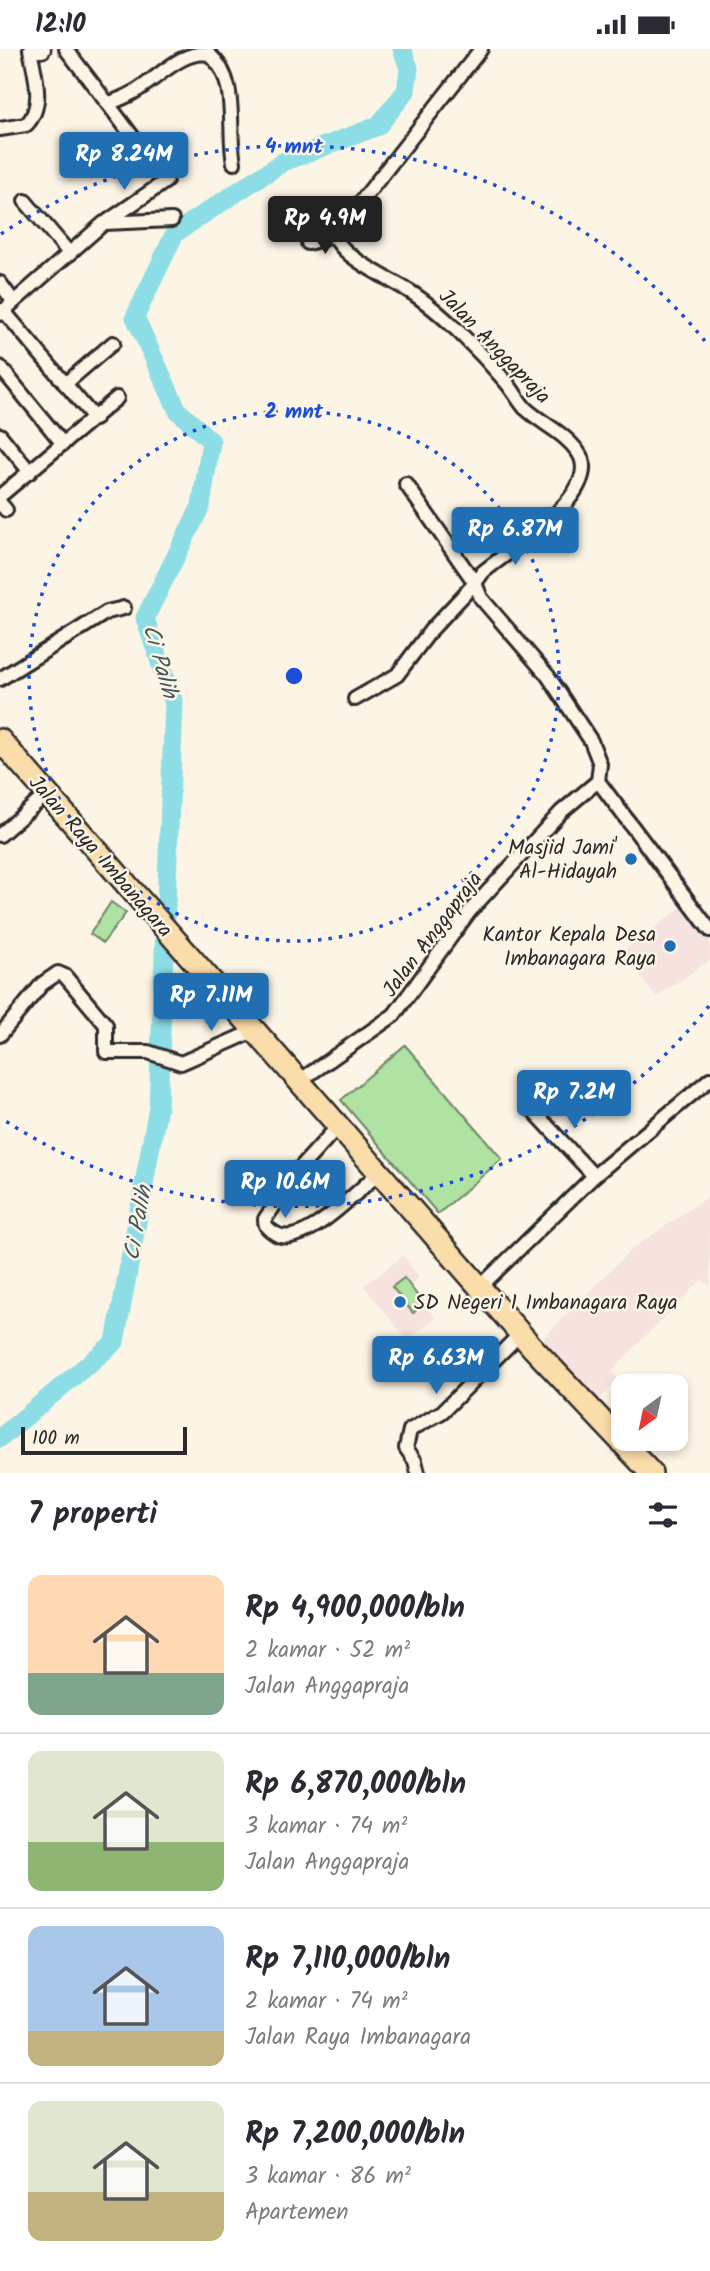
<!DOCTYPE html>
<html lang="id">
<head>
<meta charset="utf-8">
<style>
  body { margin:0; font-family:Kalam,sans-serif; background:#f2f2f3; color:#2b2b33; height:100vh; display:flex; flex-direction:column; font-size:26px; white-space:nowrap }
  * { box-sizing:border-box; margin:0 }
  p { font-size:23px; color:#7c7c81 }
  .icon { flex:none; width:38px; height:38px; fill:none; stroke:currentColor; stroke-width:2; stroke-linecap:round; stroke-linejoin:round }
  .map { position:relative; height:1424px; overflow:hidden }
  .drawer { display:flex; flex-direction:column; background:#fff; flex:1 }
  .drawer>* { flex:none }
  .needle { width:46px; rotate:213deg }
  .buttons { position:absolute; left:611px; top:1325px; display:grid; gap:14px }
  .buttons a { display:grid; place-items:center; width:77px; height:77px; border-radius:14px; background:#fff; box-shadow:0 4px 10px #0003; font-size:35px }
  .scale { position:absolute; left:21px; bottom:18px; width:166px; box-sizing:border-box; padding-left:7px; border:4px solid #2b2b2b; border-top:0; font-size:19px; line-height:24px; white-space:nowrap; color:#2b2b2b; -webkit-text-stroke:5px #fcf5e5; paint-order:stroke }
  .price { position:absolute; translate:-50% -60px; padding:0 16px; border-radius:7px; background:#1f6fb2; color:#fff; font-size:23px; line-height:46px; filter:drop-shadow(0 2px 4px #0008) }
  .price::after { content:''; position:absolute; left:50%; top:42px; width:21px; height:16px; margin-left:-10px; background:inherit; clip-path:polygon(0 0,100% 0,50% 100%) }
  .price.active { background:#222; color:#fff }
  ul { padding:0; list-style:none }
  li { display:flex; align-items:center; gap:21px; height:175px; padding:0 28px }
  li+li { border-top:2px solid #e1e1e2 }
  li span { display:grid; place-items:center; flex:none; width:196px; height:140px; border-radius:14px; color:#555 }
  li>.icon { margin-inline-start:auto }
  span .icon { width:84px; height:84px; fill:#fffc; stroke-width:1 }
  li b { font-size:30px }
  h2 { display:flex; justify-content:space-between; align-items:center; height:84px; padding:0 28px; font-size:30px }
  .status { display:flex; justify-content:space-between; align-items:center; height:49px; padding:0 35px; background:#fff; direction:ltr }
  .status svg { height:19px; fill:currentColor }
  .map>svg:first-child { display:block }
  .built { fill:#f6e2de }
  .green { fill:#b0e2a3; stroke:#6e8667; stroke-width:2 }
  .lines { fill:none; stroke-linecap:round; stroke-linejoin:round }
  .river { stroke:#8cdde5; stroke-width:19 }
  .street-casing { stroke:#2b2b2b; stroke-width:18 }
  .secondary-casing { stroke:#2b2b2b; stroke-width:21 }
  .highway-casing { stroke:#2b2b2b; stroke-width:26 }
  .street { stroke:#fcf5e5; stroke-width:12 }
  .secondary { stroke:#fcf5e5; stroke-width:16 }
  .highway { stroke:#fbdcab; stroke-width:21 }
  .ring { fill:none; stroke:#1d4ed8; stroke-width:3.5; stroke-dasharray:3.5 7 }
  .poi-dot { fill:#1f6fb2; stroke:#fcf5e5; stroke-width:2.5 }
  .labels { text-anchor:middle; stroke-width:5; stroke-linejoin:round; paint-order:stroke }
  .street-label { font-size:21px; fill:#2b2b2b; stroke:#fcf5e5 }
  .poi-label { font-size:21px; fill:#2b2b2b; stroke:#fcf5e5; text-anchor:end }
  .water-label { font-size:23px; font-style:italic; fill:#43585a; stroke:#fcf5e5 }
  .centre { fill:#1d4ed8; stroke:#fcf5e5; stroke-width:3.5 }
  .ring-label { font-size:21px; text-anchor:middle; font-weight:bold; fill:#1d4ed8; stroke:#fcf5e5; stroke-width:5; stroke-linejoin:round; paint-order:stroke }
</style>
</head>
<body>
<div class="status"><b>12:10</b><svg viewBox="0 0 49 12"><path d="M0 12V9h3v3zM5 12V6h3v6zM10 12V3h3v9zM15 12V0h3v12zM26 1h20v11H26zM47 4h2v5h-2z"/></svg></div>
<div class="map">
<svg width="710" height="1424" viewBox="0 0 710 1424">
  <rect width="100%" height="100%" fill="#fcf5e5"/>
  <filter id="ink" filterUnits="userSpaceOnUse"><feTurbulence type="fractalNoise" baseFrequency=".0143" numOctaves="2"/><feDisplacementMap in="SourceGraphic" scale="14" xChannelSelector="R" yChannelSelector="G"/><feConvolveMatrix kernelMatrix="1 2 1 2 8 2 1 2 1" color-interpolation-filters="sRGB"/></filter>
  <g filter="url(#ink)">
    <g class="built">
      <path d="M682,858L710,891V911L656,948L622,903Z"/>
      <path d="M710,1146V1238L702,1230L624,1309L612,1323L619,1330L598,1352L543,1289L631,1201Z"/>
      <path d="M403,1207L419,1228L411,1236L436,1269L407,1291L364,1237Z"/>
    </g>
    <g class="green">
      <path d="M111,853L126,864L103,894L90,885Z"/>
      <path d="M405,996L502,1110L438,1165L341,1051Z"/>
      <path d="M404,1229L424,1255L413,1264L392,1238Z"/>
    </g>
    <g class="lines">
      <path class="river" d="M0,1389L115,1293L158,1058L174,654L145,569L201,457L211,392L178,362L135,268L175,184L283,113L378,77L406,42L409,19L402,0"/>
      <defs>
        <g id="street">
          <path d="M66,0L108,55C117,51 126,48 134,43C156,31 182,0 209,5C240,31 227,79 234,114"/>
          <path d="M0,80L26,76C46,56 34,24 30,0"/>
          <path d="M25,152L70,205"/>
          <path d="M108,172L166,132L108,55"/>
          <path d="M308,194L335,186"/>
          <path d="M0,234L13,252"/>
          <path d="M3,261L95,370"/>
          <path d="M0,265L104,174L172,171"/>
          <path d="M0,318L63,395"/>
          <path d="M65,335L113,294"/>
          <path d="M0,386L30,423"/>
          <path d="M0,447L117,349"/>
          <path d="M0,454L6,461"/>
          <path d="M0,630L107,563L124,559"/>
          <path d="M355,650L397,626L431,581L475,534L406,435"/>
          <path d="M598,732L710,881"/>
          <path d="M0,786L47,745"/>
          <path d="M0,986L42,935L58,924L65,927L106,976V1003H148L181,1014L256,981"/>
          <path d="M301,1031L394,966L469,863L561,763L598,732L600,715L591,692L548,627L481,549L475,534L483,523C509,501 606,443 578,403C564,383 542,375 525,359C518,351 513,341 506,333C482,305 440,261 409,242C390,230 339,207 335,186L481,0"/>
          <path d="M529,1057L594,1127"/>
          <path d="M340,1075L301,1118L265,1170C265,1177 267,1179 273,1183C300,1205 359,1140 381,1122"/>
          <path d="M481,1237L594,1127L710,1030"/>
          <path d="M418,1424L415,1412L406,1399L410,1381L442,1363L521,1284"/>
        </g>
        <path id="secondary" d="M37,0H42"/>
        <path id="highway" d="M0,691L533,1299L651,1424"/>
      </defs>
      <use href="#street" class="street-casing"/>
      <use href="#secondary" class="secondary-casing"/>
      <use href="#highway" class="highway-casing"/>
      <use href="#street" class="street"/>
      <use href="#secondary" class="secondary"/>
      <use href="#highway" class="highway"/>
    </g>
  </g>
  <g class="ring">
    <circle cx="294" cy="627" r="265"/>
    <path d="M709 957A530 530 0 0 1 1 1069M1 185A530 530 0 0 1 709 297"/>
  </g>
  <g class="poi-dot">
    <circle cx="631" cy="810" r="7"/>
    <circle cx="670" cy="897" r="7"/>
    <circle cx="400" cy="1253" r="7"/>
  </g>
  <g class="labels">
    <g class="street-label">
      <text transform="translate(495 297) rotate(46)" y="7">Jalan Anggapraja</text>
      <text transform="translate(101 807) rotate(49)" y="7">Jalan Raya Imbanagara</text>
      <text transform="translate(432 885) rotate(-53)" y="7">Jalan Anggapraja</text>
    </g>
    <g class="poi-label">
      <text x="617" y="805">Masjid Jami'<tspan x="617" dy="24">Al-Hidayah</tspan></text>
      <text x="656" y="892">Kantor Kepala Desa<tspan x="656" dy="24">Imbanagara Raya</tspan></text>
      <text x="414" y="1260" text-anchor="start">SD Negeri 1 Imbanagara Raya</text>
    </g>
    <g class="water-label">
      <text transform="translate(161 612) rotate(74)" y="8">Ci Palih</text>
      <text transform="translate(137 1174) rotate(-80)" y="8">Ci Palih</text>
    </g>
  </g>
  <circle cx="294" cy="627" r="10" class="centre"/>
  <g class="ring-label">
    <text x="294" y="104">4 mnt</text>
    <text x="294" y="369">2 mnt</text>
  </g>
</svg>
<div class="buttons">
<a><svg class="needle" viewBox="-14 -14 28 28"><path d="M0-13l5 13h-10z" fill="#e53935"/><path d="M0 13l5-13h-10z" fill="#7c7c81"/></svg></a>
</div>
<div class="scale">100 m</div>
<b class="price" style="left:124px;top:143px">Rp 8.24M</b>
<b class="price active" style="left:325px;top:207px">Rp 4.9M</b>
<b class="price" style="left:515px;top:518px">Rp 6.87M</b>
<b class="price" style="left:211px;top:984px">Rp 7.11M</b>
<b class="price" style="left:574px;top:1081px">Rp 7.2M</b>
<b class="price" style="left:285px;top:1171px">Rp 10.6M</b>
<b class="price" style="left:436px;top:1347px">Rp 6.63M</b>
</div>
<section class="drawer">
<h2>7 properti<svg class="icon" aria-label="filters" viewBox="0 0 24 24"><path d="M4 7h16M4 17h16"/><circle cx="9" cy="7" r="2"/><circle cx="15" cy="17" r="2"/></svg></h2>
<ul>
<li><span style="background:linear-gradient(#ffd9b3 70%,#7fa58c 0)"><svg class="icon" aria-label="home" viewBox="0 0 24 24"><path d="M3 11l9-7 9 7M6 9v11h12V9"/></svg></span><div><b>Rp 4,900,000/bln</b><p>2 kamar · 52 m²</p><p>Jalan Anggapraja</p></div></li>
<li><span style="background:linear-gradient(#dfe7d0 65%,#8fb573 0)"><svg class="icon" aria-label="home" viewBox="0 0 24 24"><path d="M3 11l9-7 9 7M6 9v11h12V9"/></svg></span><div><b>Rp 6,870,000/bln</b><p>3 kamar · 74 m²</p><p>Jalan Anggapraja</p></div></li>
<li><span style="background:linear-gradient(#a9c7e8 75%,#c2b280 0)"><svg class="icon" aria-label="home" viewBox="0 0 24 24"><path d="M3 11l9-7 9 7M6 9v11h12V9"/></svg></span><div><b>Rp 7,110,000/bln</b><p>2 kamar · 74 m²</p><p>Jalan Raya Imbanagara</p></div></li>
<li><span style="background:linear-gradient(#dfe7d0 65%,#c2b280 0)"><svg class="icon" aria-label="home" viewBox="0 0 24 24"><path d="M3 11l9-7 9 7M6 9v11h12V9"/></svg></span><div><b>Rp 7,200,000/bln</b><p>3 kamar · 86 m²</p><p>Apartemen</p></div></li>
</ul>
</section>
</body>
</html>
